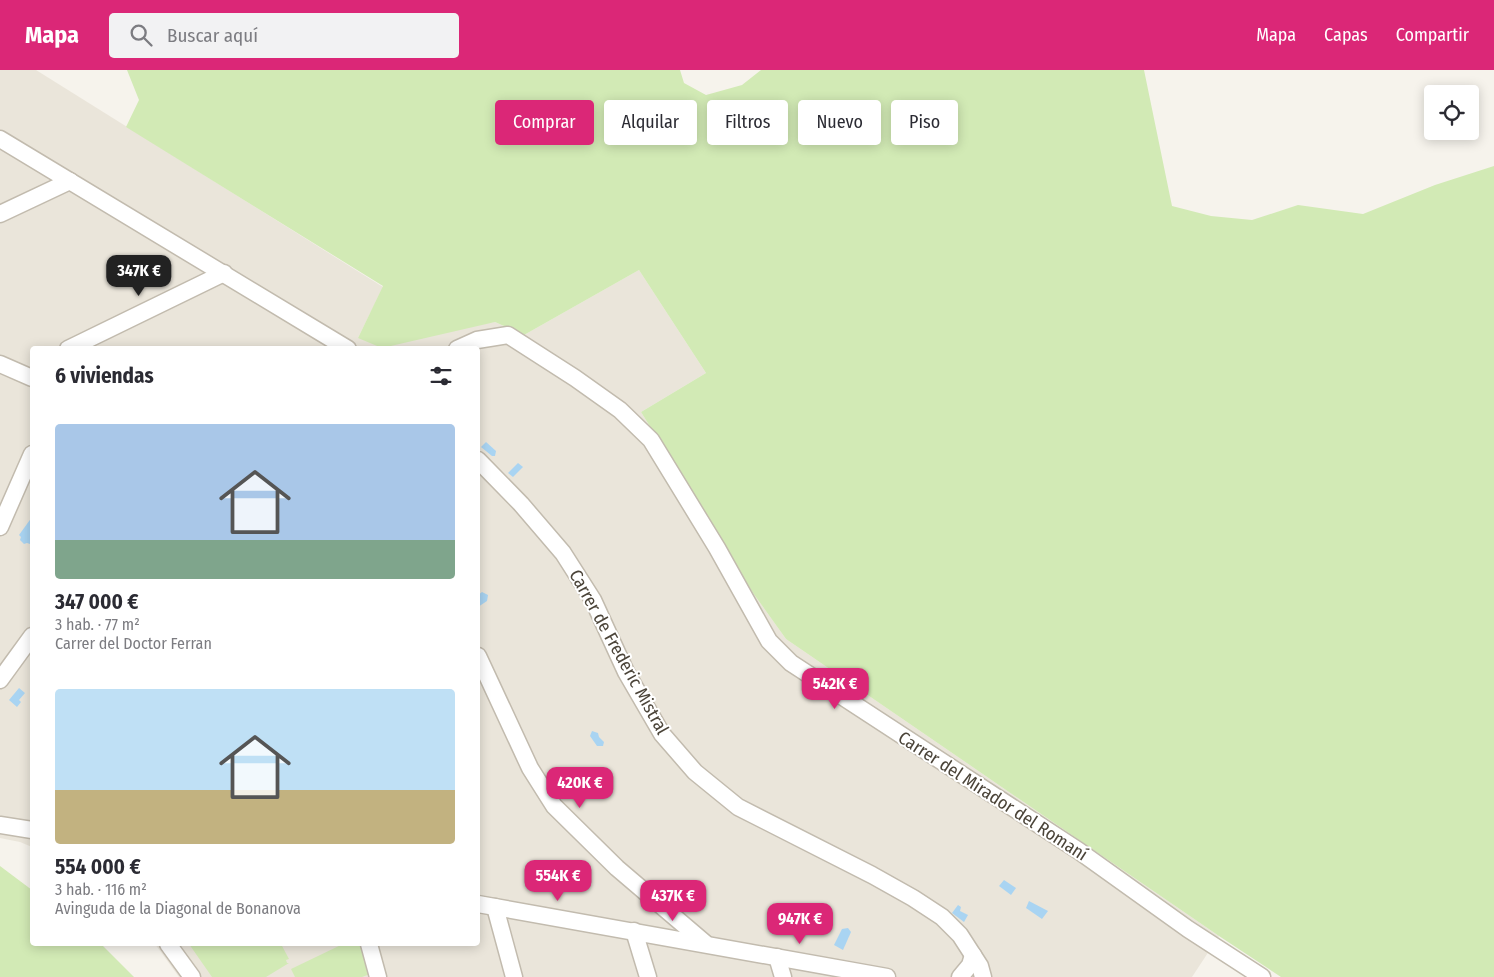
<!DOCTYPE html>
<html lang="es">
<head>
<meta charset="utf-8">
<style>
  body { margin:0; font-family:"Fira Sans Condensed",sans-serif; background:#f2f2f3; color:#2b2b33; height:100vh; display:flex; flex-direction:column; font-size:19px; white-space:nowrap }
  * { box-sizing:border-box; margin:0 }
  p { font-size:16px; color:#7c7c81 }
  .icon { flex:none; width:28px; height:28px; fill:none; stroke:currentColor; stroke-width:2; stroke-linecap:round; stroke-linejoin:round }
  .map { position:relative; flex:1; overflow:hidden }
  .panel { position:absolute; left:30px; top:276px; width:450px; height:600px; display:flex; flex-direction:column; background:#fff; border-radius:5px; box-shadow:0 2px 12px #0003 }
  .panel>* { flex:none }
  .guide { position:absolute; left:495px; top:30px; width:475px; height:45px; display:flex; gap:10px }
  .fabs { position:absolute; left:1424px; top:15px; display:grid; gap:10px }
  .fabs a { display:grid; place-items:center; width:55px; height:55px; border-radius:5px; background:#fff; box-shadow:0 2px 12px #0003; font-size:25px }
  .price { position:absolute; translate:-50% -42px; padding:0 11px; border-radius:10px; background:#db2777; color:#fff; font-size:16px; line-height:32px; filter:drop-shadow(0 1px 2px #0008) }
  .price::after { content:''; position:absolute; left:50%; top:30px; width:15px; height:11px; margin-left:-8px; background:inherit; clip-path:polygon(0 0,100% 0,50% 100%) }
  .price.active { background:#222; color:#fff }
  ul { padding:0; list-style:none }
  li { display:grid; align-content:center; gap:10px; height:265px; padding:0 25px }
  li span { display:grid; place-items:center; height:155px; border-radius:5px; color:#555 }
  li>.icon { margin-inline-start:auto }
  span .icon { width:90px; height:90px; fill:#fffc; stroke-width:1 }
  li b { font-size:21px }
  h2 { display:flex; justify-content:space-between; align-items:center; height:60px; padding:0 25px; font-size:21px }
  .chip { padding:0 18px; border-radius:5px; background:#fff; box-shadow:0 2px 12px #0003; font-size:18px; line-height:45px }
  .chip.active { background:#db2777; color:#fff }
  header { display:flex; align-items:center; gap:30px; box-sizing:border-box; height:70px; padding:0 25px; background:#db2777; color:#fff }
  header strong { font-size:24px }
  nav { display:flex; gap:28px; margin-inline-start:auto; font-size:18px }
  .search { width:350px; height:45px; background:#f2f2f3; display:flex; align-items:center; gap:12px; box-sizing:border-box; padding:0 18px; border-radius:5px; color:#7c7c81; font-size:19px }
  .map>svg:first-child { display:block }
  .residential { fill:#eae5da }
  .green { fill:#d2eab5 }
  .water { fill:#a9d4f2 }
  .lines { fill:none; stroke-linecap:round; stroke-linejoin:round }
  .minor-casing { stroke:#c2bbae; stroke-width:19 }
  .minor { stroke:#fff; stroke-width:16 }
  .labels { text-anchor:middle; stroke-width:4; stroke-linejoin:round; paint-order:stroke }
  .street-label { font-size:18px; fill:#4b4439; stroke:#fff }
</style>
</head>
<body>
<header>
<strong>Mapa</strong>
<div class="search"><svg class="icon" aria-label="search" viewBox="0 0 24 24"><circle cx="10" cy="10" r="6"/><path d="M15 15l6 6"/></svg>Buscar aquí</div>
<nav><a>Mapa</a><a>Capas</a><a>Compartir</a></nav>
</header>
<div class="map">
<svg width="1494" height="907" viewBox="0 0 1494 907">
  <rect width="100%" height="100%" fill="#f6f3ec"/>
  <path class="residential" d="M0,0H36L383,217L358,268L495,252L524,265L639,200L706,303L641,342L753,523L786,569L1219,866L1192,907H179L155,874H478V279H32V777L20,772L0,768Z"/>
  <g class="green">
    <path d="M127,0H680L684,13L706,25L742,15L761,0H1144L1172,136L1211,146L1252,150L1298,135L1363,144L1435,115L1494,96V907H1281L1219,866L786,569L753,523L641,342L706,303L639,200L524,265L495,252L382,278L358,268L383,216L126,57L139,30Z"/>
    <path d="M0,796L32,820V874H101L134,907H0Z"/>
    <path d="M189,874H281L289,889L286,890L287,893H289L266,907H212Z"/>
    <path d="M343,874H360L370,904L362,907H295L291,899Z"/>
  </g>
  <g class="water">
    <path d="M486,372L496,381L495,386H492L481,377Z"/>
    <path d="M518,393L523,397L513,407L508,403Z"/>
    <path d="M32,447V471L30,474L27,473L24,474L20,470L21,467L19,465Z"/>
    <path d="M482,522L488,525L487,531L478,537V525Z"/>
    <path d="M19,618L25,623L19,630L21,632L17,637L9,630Z"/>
    <path d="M592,661L598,663L599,667L604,672L603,676H597L590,666Z"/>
    <path d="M1004,810L1016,818L1011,825L999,816Z"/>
    <path d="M1029,831L1048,841L1042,849L1026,838Z"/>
    <path d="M958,835L961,837L960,841L968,845L964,852L952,843Z"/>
    <path d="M848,858L851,862L843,880L834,875L842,859Z"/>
  </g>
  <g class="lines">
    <defs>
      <g id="minor">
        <path d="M0,69L348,279"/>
        <path d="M0,144L70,111"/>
        <path d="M68,279L224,203"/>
        <path d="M457,279L477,270L508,265L575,308L620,340L651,370L717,478L769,571L791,593L1079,781L1188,859L1262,907"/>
        <path d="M0,294L32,308"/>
        <path d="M478,390L521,434L563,483L593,530L626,602L662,664L695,702L738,737L872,805L913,828L942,847L960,865L980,896L983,907"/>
        <path d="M0,457L32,384"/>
        <path d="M478,586L530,698L554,736L617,798L705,873"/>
        <path d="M0,610L32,566"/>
        <path d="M0,755L32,760"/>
        <path d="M478,834L887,907"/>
        <path d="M495,837L514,907"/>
        <path d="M634,861L648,907"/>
        <path d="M168,874L192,907"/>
        <path d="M369,874L378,907"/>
        <path d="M777,887L783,907"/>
        <path d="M960,907L970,895L973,885"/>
      </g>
    </defs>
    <use href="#minor" class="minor-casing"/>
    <use href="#minor" class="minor"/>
  </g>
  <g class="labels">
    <g class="street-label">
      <text transform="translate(619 582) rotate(61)" y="6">Carrer de Frederic Mistral</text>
      <text transform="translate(993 726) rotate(33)" y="6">Carrer del Mirador del Romaní</text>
    </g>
  </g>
</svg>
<div class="fabs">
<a><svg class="icon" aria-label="locate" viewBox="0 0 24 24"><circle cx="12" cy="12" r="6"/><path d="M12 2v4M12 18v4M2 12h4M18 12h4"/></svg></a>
</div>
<b class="price active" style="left:139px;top:227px">347K €</b>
<b class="price" style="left:835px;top:640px">542K €</b>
<b class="price" style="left:580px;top:739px">420K €</b>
<b class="price" style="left:558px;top:832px">554K €</b>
<b class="price" style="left:673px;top:852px">437K €</b>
<b class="price" style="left:800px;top:875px">947K €</b>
<div class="guide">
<a class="chip active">Comprar</a>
<a class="chip">Alquilar</a>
<a class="chip">Filtros</a>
<a class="chip">Nuevo</a>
<a class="chip">Piso</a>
</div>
<section class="panel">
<h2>6 viviendas<svg class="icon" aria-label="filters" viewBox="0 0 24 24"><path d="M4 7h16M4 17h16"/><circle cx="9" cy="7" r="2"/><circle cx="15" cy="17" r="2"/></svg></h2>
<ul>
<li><span style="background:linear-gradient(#a9c7e8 75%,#7fa58c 0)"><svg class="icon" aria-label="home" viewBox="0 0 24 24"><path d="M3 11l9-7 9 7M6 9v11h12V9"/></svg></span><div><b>347 000 €</b><p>3 hab. · 77 m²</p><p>Carrer del Doctor Ferran</p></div></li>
<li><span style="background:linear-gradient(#bfe0f5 65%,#c2b280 0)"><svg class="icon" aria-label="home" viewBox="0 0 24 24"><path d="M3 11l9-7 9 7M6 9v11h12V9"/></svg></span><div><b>554 000 €</b><p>3 hab. · 116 m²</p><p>Avinguda de la Diagonal de Bonanova</p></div></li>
</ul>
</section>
</div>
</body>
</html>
